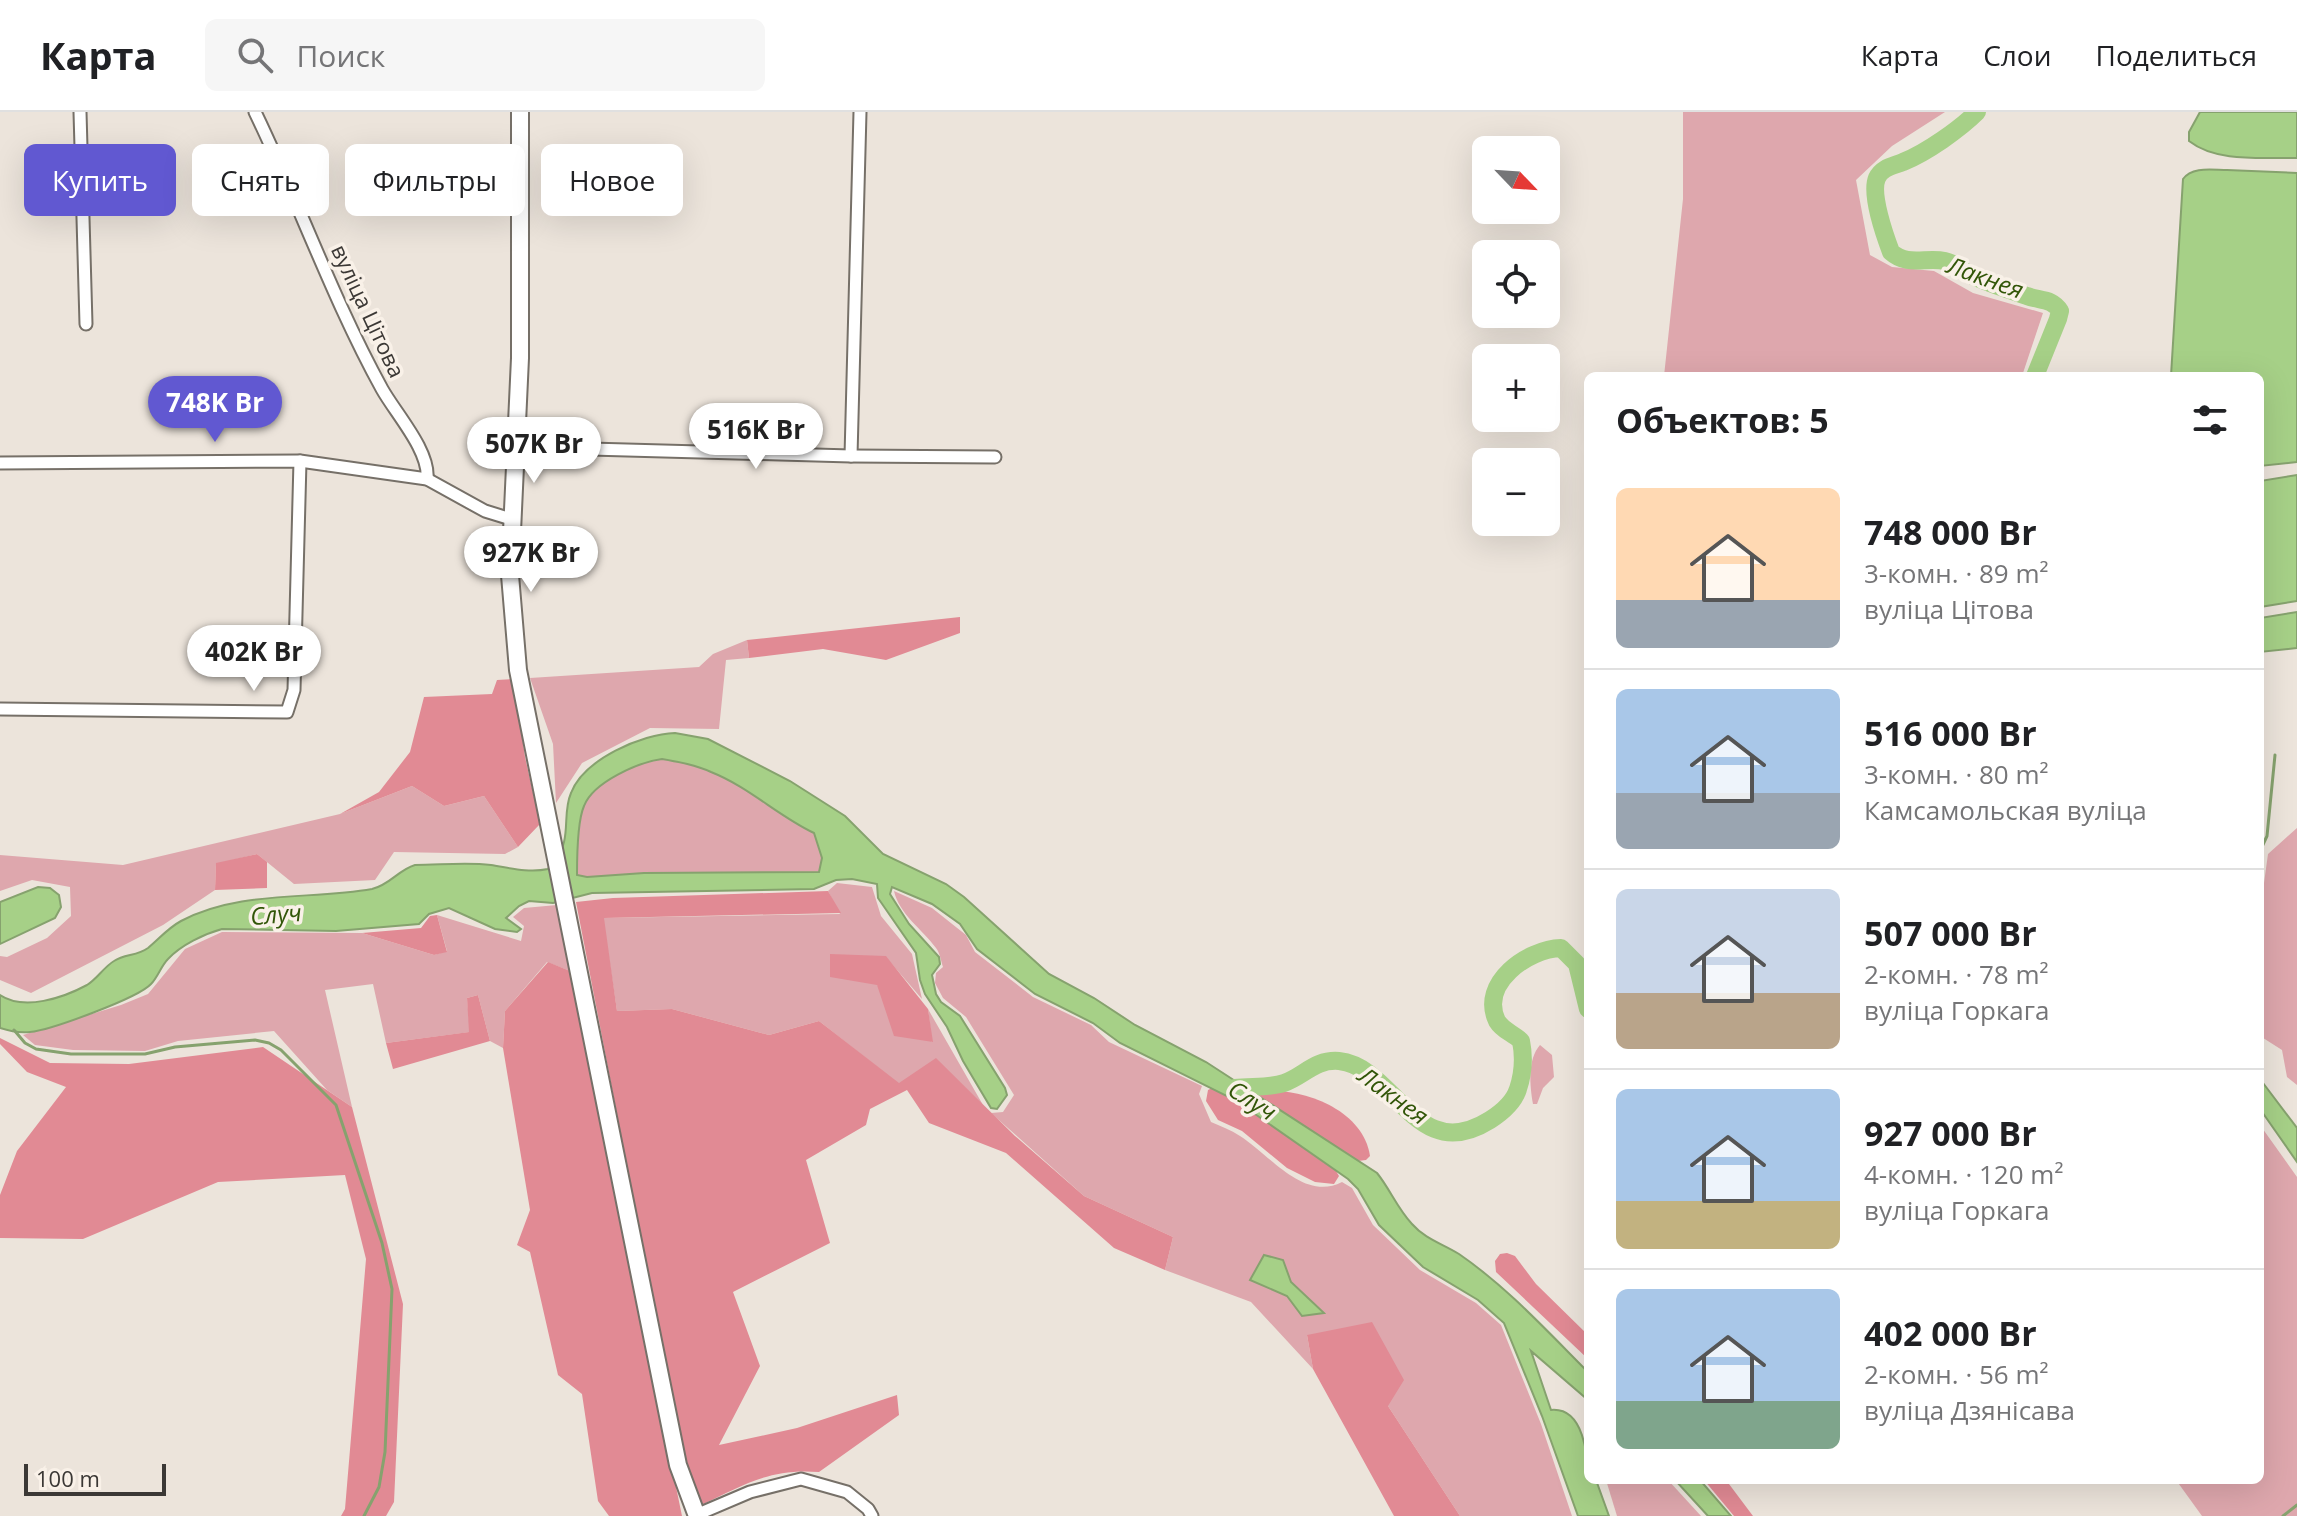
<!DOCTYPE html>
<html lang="ru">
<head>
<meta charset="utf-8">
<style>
  body { margin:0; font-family:"Open Sans",sans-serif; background:#f6f6f6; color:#202124; height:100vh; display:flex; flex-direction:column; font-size:30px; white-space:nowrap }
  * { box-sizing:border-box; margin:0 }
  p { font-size:26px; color:#757577 }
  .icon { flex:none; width:44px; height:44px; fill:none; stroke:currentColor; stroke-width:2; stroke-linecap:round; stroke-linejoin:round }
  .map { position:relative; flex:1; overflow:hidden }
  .details { position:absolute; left:1584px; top:260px; width:680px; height:1112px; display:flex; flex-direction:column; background:#fff; border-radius:12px; box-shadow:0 8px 32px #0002 }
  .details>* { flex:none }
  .top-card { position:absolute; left:24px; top:32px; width:760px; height:72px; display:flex; gap:16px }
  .needle { width:52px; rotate:115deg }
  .tools { position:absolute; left:1472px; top:24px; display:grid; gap:16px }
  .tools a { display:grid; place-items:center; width:88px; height:88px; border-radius:12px; background:#fff; box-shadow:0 8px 32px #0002; font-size:40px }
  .scale { position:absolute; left:24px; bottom:20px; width:142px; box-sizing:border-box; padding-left:8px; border:4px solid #3b3835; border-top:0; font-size:22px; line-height:28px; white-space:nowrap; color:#3b3835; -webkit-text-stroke:6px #f9f1e8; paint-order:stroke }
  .price { position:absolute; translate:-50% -68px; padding:0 18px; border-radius:28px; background:#fff; color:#222; font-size:26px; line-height:52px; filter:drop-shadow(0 2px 4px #0008) }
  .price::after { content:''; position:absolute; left:50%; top:48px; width:24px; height:18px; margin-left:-12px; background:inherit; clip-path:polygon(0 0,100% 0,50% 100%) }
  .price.active { background:#6158d1; color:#fff }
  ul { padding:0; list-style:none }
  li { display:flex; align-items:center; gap:24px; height:200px; padding:0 32px }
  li+li { border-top:2px solid #e0e0e0 }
  li span { display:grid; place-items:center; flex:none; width:224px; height:160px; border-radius:12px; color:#555 }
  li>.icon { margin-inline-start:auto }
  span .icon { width:96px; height:96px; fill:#fffc; stroke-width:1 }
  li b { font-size:34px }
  h2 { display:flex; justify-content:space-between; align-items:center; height:96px; padding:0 32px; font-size:34px }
  .pill { padding:0 28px; border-radius:12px; background:#fff; box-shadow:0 8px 32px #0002; font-size:28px; line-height:72px }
  .pill.active { background:#6158d1; color:#fff }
  header { display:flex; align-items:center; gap:48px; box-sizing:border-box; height:112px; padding:0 40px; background:#fff; border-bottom:2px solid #e0e0e0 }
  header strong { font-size:38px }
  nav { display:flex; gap:44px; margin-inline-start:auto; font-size:28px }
  .search { width:560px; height:72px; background:#f6f6f6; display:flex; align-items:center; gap:20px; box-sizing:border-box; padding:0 28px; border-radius:12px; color:#757577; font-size:30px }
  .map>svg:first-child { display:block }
  .green { fill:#dea7ad }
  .forest { fill:#e18a94 }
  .water { fill:#a6d087; stroke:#86a26e; stroke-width:2; fill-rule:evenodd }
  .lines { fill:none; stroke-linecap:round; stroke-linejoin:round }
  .stream { stroke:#86a26e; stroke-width:3 }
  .river { stroke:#a6d087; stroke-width:18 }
  .street-casing { stroke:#767068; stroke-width:15 }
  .secondary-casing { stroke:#767068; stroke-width:20 }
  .street { stroke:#fff; stroke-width:11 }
  .secondary { stroke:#fff; stroke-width:16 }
  .labels { text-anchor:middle; stroke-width:7; stroke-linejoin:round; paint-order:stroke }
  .street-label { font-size:22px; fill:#3b3835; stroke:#f9f1e8 }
  .water-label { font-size:24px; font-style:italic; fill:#325608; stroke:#f9f1e8 }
</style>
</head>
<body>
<header>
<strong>Карта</strong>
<div class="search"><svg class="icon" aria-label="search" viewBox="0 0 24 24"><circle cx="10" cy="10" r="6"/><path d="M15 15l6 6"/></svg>Поиск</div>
<nav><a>Карта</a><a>Слои</a><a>Поделиться</a></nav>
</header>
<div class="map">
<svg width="2297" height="1404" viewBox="0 0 2297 1404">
  <rect width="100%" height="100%" fill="#ece4db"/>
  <g class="green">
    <path d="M1683,0H1945L1892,34L1856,68L1870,143L1892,155L1934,159L1973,181L2043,201L2022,264H1664L1683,87Z"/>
    <path d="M747,528L749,546L726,548L719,617L650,616L582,651L556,691L553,632L530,566L699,555L713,542Z"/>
    <path d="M662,647C679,650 696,653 711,660C749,675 778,704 814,721L822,746L820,760L644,761L587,765L576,763C578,742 576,713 584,694C593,670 639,650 662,647Z"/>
    <path d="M412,674L444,694L484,684L518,735L505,742L394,740L375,768L294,772L257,742L216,752L215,778L163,813L31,881L0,868V844L7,845L47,826L71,804L70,775L32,768L0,779V743L123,753L340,702Z"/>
    <path d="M2297,716V973L2287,965L2282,938L2260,924V800L2268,742Z"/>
    <path d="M837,771L872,775L881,804L912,842L922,887L885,844L877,873L932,930L928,897L983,993L936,947L899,972L819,909L769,923L672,897L617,899L603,806L840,802L828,779Z"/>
    <path d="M894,779L932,796L966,823L975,840L1033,885L1091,913L1109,930L1202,974L1199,982L1211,1010C1220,1014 1231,1018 1240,1024C1270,1043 1304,1090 1342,1070L1352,1076L1373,1113L1420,1158L1476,1191L1501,1213L1541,1312L1572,1404H1460L1388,1294L1307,1223L1313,1257L1251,1190L1165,1158L1173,1125L1084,1084L991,1001L1003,1000L1014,983L966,905L943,886L935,871L936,861L943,855C941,849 940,841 936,836C923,818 899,802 894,779Z"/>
    <path d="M557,793L570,859L547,850L505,899L503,936L490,929L478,883L467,886L470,920L386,931L373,872L325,878L352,995L327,978L274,919L178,929L145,939L73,938L35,933L23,923L121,893L148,882L185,837L222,820L362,821L434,843L447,839L437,803L521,829L524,814L513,805L524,796Z"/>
    <path d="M1540,933L1552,943L1554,965L1543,976L1537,992H1533C1530,974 1527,948 1540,933Z"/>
    <path d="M2260,1013L2297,1065V1404H2202L2176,1368H2260Z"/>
    <path d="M1606,1368H1668L1701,1404H1617Z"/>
  </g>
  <g class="forest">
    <path d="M960,505V521L886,548L823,537L749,546L747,528Z"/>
    <path d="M514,567L525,645L540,712L518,735L484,684L444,694L412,674L340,702L379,680L410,640L424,585L492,582L497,568Z"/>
    <path d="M257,742L267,750V776L215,778L216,751Z"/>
    <path d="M828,779L841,801L604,806L617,899L672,897L769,923L819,909L899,971L936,946L1015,1024L1084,1084L1173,1125L1165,1158L1114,1136L1006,1041L929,1011L907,978L870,997L866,1013L806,1048L830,1131L733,1180L760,1254L719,1333L797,1316L897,1283L899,1303L819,1360C770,1356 744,1373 701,1393L685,1354L576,790L613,786Z"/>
    <path d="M437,803L447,840L434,843L362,821L421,816L430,804Z"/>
    <path d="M830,842L886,844L928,897L933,930L894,924L877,873L830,865Z"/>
    <path d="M548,850L570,859L682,1404H609L598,1389L582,1282L558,1263L530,1140L517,1133L530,1098L503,936L505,899Z"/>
    <path d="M478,883L490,929L393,957L386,931L469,920L467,886Z"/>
    <path d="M0,926L50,951L129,952L263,935L352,995L403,1192L394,1390L386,1404H341L345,1397L366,1147L345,1063L218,1070L83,1127L0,1126V1083L17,1039L66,975L27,960L0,932Z"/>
    <path d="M1212,976L1235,988L1336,1059L1339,1064L1334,1072L1315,1070L1287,1056L1242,1019L1218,1008L1206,989L1208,978Z"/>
    <path d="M1265,979C1305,977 1363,998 1370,1044L1366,1048L1358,1049L1257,983Z"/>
    <path d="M1507,1141L1515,1144L1536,1172L1588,1223V1247L1496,1160L1495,1149L1500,1142Z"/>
    <path d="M1372,1210L1404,1268L1388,1294L1460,1404H1394L1313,1257L1307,1223Z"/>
    <path d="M1704,1368H1726L1753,1404H1734Z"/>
  </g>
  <g class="water">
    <path d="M2200,0H2297V46C2263,45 2217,51 2189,29V20Z"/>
    <path d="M2227,58L2297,61V350L2260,354V264H2171L2183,67C2192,54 2213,58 2227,58Z"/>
    <path d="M2297,363V489L2260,495V369Z"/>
    <path d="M2297,500V536L2260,540V506Z"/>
    <path d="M675,621L708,627L790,669L845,704L883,742L946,772L964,785L1049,862L1094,886L1135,913L1206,950L1377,1061C1390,1077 1397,1096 1412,1112C1425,1127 1443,1132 1459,1142C1507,1175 1547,1219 1588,1260V1288L1531,1239L1551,1298C1584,1295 1588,1344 1588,1368H1596L1609,1404H1578L1542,1304L1504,1211L1478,1188L1423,1155L1379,1113L1358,1077L1348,1067L1235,988L1120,931L1093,911L1035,882L977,837L960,812L932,792L892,775L890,782L909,812L939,845L940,852L932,863L936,882L941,890L960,904L1005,976L1007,983L997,997L991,996L963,949L947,915L925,882L920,868L916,841L878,786L877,772L852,767L836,768L814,777L592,781L553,791L529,789L519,794L506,806L521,817L517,820L495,817L449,796L429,802L419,812L336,819L222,817C204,822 181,833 168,847C161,854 158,865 151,872C138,886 51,918 30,920C20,921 9,919 0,916V883C24,899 63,886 87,873C97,867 104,855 114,849C125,842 137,844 148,836C159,827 168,816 181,809C239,778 310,788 372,777C390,773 398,758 415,753C440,753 466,750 491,753C510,756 529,761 548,757C553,749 562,740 564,730C568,714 564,697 571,681C584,647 642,622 675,621ZM662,647C679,650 696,653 711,660C749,675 778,704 814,721L822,746L819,760L644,761L587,765L577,763C577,745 577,710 584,694C593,670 639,650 662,647Z"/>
    <path d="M38,775L50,776L59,783L61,795L55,806L0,832V790Z"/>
    <path d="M2260,967L2297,1016V1050L2260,997Z"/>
    <path d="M1264,1143L1283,1148L1291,1170L1324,1201L1302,1204L1287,1184L1250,1168Z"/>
    <path d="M1675,1368H1700L1731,1404H1708Z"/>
  </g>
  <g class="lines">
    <g class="stream">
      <path d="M2260,739L2267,724L2275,643"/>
      <path d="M14,918L25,931L36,937L71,942H145L175,935L255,928L269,931L281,938L336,993L382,1131L392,1177L385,1340L379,1375L364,1404"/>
      <path d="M2283,1404L2297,1393"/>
    </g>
    <g class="river">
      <path d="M1977,0C1960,17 1926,41 1903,50C1894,54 1882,55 1877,66C1870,82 1885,124 1891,140C1908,155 1925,145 1945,149C1956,151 1964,160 1973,164C1990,172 2010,178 2027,184C2040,189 2052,186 2060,199L2058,207L2035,264"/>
      <path d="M1235,976C1251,974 1269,976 1284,971C1304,964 1315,947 1339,949C1396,955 1415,1055 1490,1008C1501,1001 1514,990 1518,977C1523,962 1524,944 1521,929C1513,921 1503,919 1497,909C1479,871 1528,837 1561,836L1577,852L1588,897"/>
    </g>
    <defs>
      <g id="street">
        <path d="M80,0L86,212"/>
        <path d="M255,0C299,91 333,188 382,277C396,302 430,339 427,367"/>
        <path d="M517,335L851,344L995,345"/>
        <path d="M851,344L860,0"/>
        <path d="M0,351L300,349L427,367L485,399L511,407"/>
        <path d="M0,597L287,600L294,578L300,349"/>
        <path d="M696,1403L750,1380L801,1367L847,1380L868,1397L872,1404"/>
      </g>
      <path id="secondary" d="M520,0V246L510,463L518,558L678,1353L697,1404"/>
    </defs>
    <use href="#street" class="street-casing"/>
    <use href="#secondary" class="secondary-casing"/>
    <use href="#street" class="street"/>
    <use href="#secondary" class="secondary"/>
  </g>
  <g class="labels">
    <g class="street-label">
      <text transform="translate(368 199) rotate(65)" y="8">вуліца Цітова</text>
    </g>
    <g class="water-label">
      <text transform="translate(1985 166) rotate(20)" y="8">Лакнея</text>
      <text transform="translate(276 803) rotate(-5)" y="8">Случ</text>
      <text transform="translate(1393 984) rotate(36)" y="8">Лакнея</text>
      <text transform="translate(1252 989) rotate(33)" y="8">Случ</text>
    </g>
  </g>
</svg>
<div class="tools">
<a><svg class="needle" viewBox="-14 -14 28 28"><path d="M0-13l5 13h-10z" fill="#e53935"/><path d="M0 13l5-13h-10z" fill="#757577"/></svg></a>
<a><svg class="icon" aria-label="locate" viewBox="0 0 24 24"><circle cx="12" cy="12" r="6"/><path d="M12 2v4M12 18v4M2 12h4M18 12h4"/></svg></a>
<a>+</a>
<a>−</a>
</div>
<div class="scale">100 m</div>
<b class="price active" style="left:215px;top:332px">748K Br</b>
<b class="price" style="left:756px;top:359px">516K Br</b>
<b class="price" style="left:534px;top:373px">507K Br</b>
<b class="price" style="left:531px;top:482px">927K Br</b>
<b class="price" style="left:254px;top:581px">402K Br</b>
<div class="top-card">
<a class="pill active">Купить</a>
<a class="pill">Снять</a>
<a class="pill">Фильтры</a>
<a class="pill">Новое</a>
</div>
<section class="details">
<h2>Объектов: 5<svg class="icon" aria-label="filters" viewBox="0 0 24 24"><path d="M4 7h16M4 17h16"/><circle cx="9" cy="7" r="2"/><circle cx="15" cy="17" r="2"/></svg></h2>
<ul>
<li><span style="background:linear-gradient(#ffd9b3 70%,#9aa5b1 0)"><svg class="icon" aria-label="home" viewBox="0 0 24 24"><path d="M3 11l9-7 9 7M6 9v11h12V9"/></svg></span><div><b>748 000 Br</b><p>3-комн. · 89 m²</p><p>вуліца Цітова</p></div></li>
<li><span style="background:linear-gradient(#a9c7e8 65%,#9aa5b1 0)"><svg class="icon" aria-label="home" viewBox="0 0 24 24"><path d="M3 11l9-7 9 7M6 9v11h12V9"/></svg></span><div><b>516 000 Br</b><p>3-комн. · 80 m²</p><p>Камсамольская вуліца</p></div></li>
<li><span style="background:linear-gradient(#c9d6e8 65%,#b9a48a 0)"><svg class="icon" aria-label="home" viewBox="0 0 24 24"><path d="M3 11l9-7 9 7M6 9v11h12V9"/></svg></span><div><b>507 000 Br</b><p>2-комн. · 78 m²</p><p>вуліца Горкага</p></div></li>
<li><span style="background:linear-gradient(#a9c7e8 70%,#c2b280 0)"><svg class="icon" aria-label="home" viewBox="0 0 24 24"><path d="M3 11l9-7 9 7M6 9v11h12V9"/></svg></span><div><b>927 000 Br</b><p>4-комн. · 120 m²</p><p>вуліца Горкага</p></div></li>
<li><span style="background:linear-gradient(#a9c7e8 70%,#7fa58c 0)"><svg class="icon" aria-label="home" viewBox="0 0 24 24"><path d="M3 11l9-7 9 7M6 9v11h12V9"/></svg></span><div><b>402 000 Br</b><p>2-комн. · 56 m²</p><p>вуліца Дзянісава</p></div></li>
</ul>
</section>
</div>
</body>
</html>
